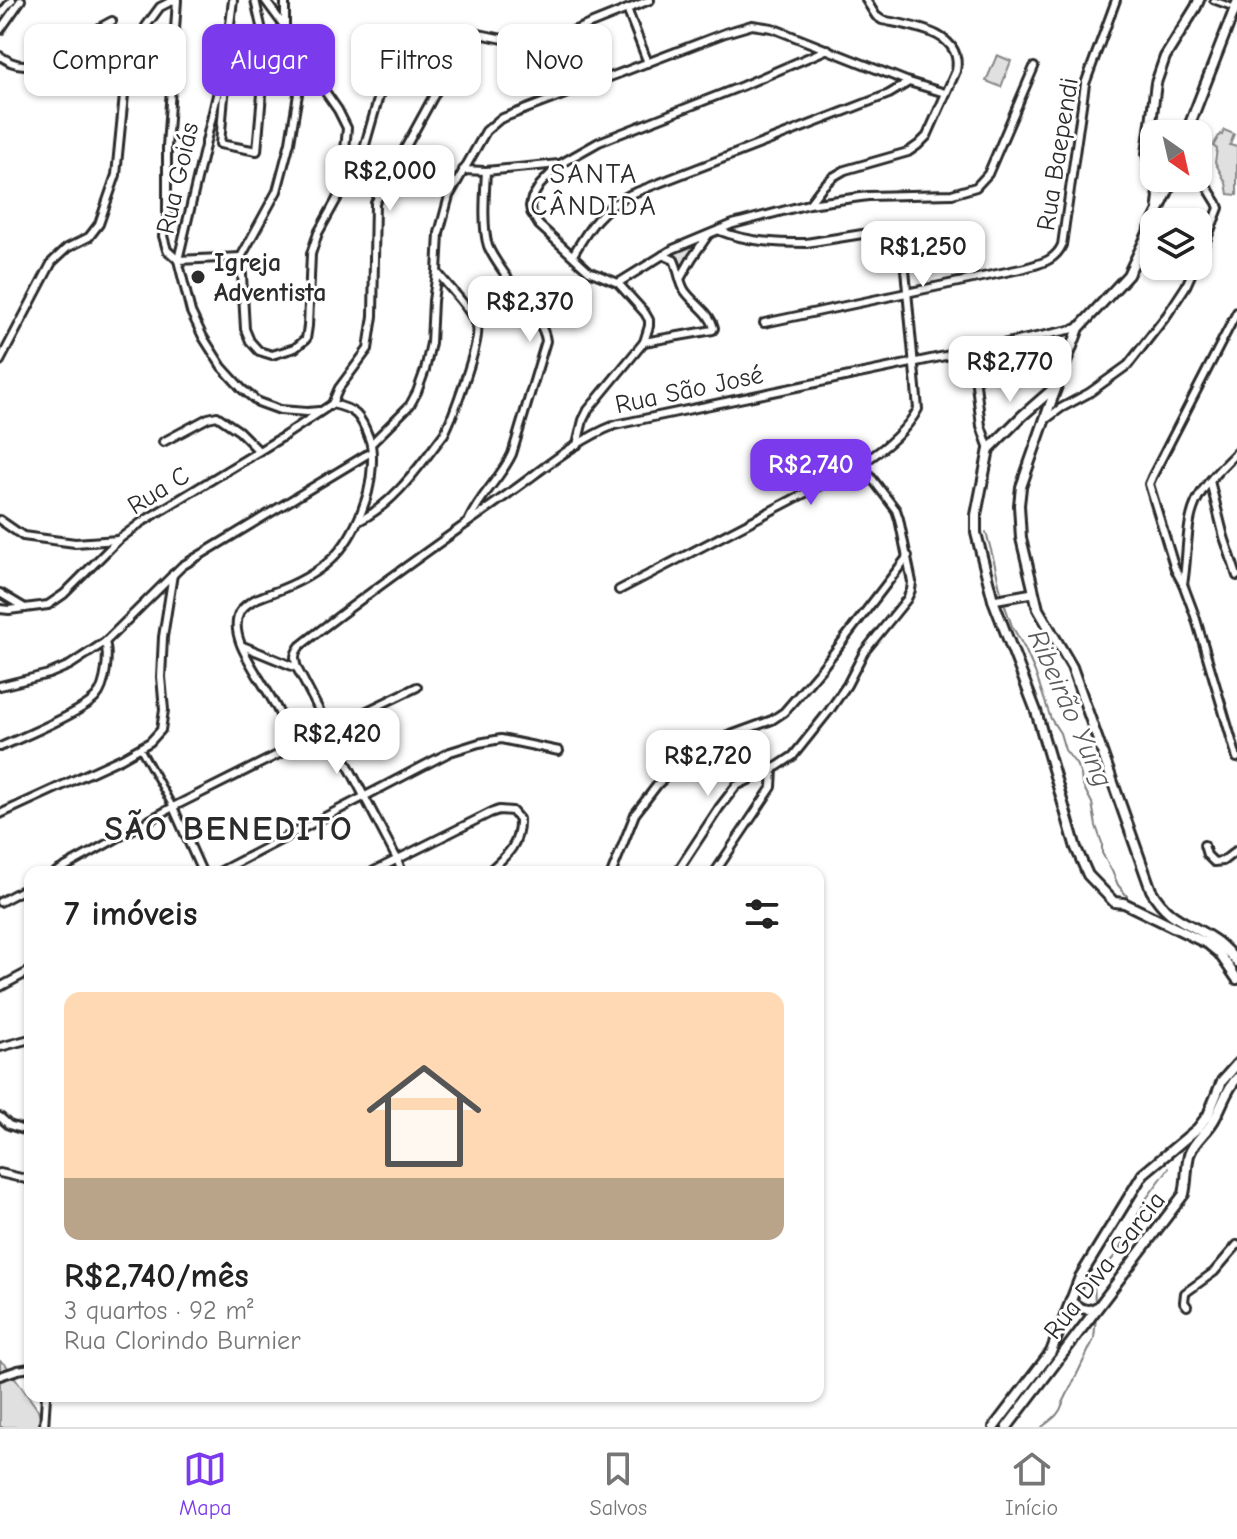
<!DOCTYPE html>
<html lang="pt">
<head>
<meta charset="utf-8">
<style>
  body { margin:0; font-family:"Comic Neue",sans-serif; background:#f2f2f2; color:#222; height:100vh; display:flex; flex-direction:column; font-size:30px; white-space:nowrap }
  * { box-sizing:border-box; margin:0 }
  p { font-size:26px; color:#767676 }
  .icon { flex:none; width:44px; height:44px; fill:none; stroke:currentColor; stroke-width:2; stroke-linecap:round; stroke-linejoin:round }
  .map { position:relative; flex:1; overflow:hidden }
  .sheet { position:absolute; left:24px; top:866px; width:800px; height:536px; display:flex; flex-direction:column; background:#fff; border-radius:16px; box-shadow:0 2px 6px #0004 }
  .sheet>* { flex:none }
  .top-card { position:absolute; left:24px; top:24px; width:800px; height:72px; display:flex; gap:16px }
  .needle { width:52px; rotate:146deg }
  .buttons { position:absolute; left:1140px; top:120px; display:grid; gap:16px }
  .buttons a { display:grid; place-items:center; width:72px; height:72px; border-radius:16px; background:#fff; box-shadow:0 2px 6px #0004; font-size:40px }
  .price { position:absolute; translate:-50% -68px; padding:0 18px; border-radius:16px; background:#fff; color:#222; font-size:26px; line-height:52px; filter:drop-shadow(0 2px 4px #0008) }
  .price::after { content:''; position:absolute; left:50%; top:48px; width:24px; height:18px; margin-left:-12px; background:inherit; clip-path:polygon(0 0,100% 0,50% 100%) }
  .price.current { background:#7c3aed; color:#fff }
  ul { padding:0; list-style:none }
  li { display:grid; align-content:center; gap:16px; height:424px; padding:0 40px }
  li+li { border-top:2px solid #e0e0e0 }
  li span { display:grid; place-items:center; height:248px; border-radius:16px; color:#555 }
  li>.icon { margin-inline-start:auto }
  span .icon { width:144px; height:144px; fill:#fffc; stroke-width:1 }
  li b { font-size:34px }
  h2 { display:flex; justify-content:space-between; align-items:center; height:96px; padding:0 40px; font-size:34px }
  .pill { padding:0 28px; border-radius:16px; background:#fff; box-shadow:0 2px 6px #0004; font-size:28px; line-height:72px }
  .pill.current { background:#7c3aed; color:#fff }
  .tab-bar { display:flex; justify-content:space-around; align-items:center; height:112px; border-top:2px solid #e0e0e0; background:#fff; font-size:22px; color:#767676 }
  .tab-bar a { display:grid; justify-items:center; gap:4px }
  .tab-bar .current { color:#7c3aed }
  .map>svg:first-child { display:block }
  .green { fill:#e0e0e0; stroke:#868686; stroke-width:2 }
  .lines { fill:none; stroke-linecap:round; stroke-linejoin:round }
  .stream { stroke:#7e7e7e; stroke-width:2 }
  .pedestrian-casing { stroke:#2b2b2b; stroke-width:10 }
  .minor-casing { stroke:#2b2b2b; stroke-width:12 }
  .tertiary-casing { stroke:#2b2b2b; stroke-width:13 }
  .secondary-casing { stroke:#2b2b2b; stroke-width:14 }
  .pedestrian { stroke:#fff; stroke-width:4 }
  .minor { stroke:#fff; stroke-width:6 }
  .tertiary { stroke:#fff; stroke-width:7 }
  .secondary { stroke:#fff; stroke-width:8 }
  .poi-dot { fill:#2b2b2b; stroke:#fff; stroke-width:3 }
  .labels { text-anchor:middle; stroke-width:6; stroke-linejoin:round; paint-order:stroke }
  .street-label { font-size:26px; fill:#2b2b2b; stroke:#fff }
  .poi-label { font-size:26px; font-weight:bold; fill:#2b2b2b; stroke:#fff; text-anchor:start }
  .neighbourhood-label { font-size:28px; letter-spacing:2px; fill:#2b2b2b; stroke:#fff }
  .water-label { font-size:28px; font-style:italic; fill:#5c5c5c; stroke:#fff }
  .district-label { font-size:34px; font-weight:bold; letter-spacing:2px; fill:#2b2b2b; stroke:#fff }
</style>
</head>
<body>
<div class="map">
<svg width="1237" height="1427" viewBox="0 0 1237 1427">
  <rect width="100%" height="100%" fill="#fff"/>
  <filter id="ink" filterUnits="userSpaceOnUse"><feTurbulence type="fractalNoise" baseFrequency=".0125" numOctaves="2"/><feDisplacementMap in="SourceGraphic" scale="16" xChannelSelector="R" yChannelSelector="G"/><feConvolveMatrix kernelMatrix="1 2 1 2 8 2 1 2 1" color-interpolation-filters="sRGB"/></filter>
  <g filter="url(#ink)">
    <g class="green">
      <path d="M997,55L1011,61L1001,87L986,81Z"/>
      <path d="M1224,130L1234,134L1230,145L1237,147V195L1228,194L1226,183L1215,162L1217,149L1213,146L1220,134L1222,135Z"/>
      <path d="M704,239L682,270H680L675,258L670,253Z"/>
      <path d="M0,1361L6,1365L38,1410L44,1427H0Z"/>
    </g>
    <g class="lines">
      <g class="stream">
        <path d="M986,532L994,561L1002,597"/>
        <path d="M1004,603L1012,626L1025,649L1035,672L1051,719L1060,733L1065,750L1076,764L1081,775L1082,784L1092,803L1096,826L1102,843V853L1112,871L1118,885L1127,896"/>
        <path d="M1095,1306L1094,1280L1119,1251L1146,1199L1169,1168"/>
        <path d="M1042,1427C1052,1419 1059,1416 1063,1403L1094,1339L1096,1317"/>
      </g>
      <defs>
        <g id="pedestrian">
          <path d="M1213,0L1235,8"/>
          <path d="M140,748L173,807"/>
        </g>
        <g id="minor">
          <path d="M177,0L167,147V221L163,236L167,250L178,260"/>
          <path d="M233,0L226,57L178,260L191,312L203,337L222,367L242,389L258,402L280,410L307,412L319,411"/>
          <path d="M265,0L285,27L302,70L290,142L277,191L241,257L245,329L250,341L259,351L272,355L295,348L306,339L308,326L311,254L318,233L363,152L385,75L405,47L426,33L460,30L508,40L527,41L570,32L650,0"/>
          <path d="M627,9L648,63"/>
          <path d="M0,15L12,0"/>
          <path d="M285,27V0"/>
          <path d="M0,30L21,0"/>
          <path d="M0,56C8,61 14,65 24,65C40,64 94,30 112,21"/>
          <path d="M226,72L220,144L257,151L266,48L255,0"/>
          <path d="M322,87L338,110L347,128L342,185"/>
          <path d="M463,170L486,171L559,164"/>
          <path d="M1198,172L1217,203L1219,208L1198,261"/>
          <path d="M809,204L822,187L833,177L845,170L908,152L918,145L927,136L956,71C964,31 910,26 882,20L876,16L866,0"/>
          <path d="M573,255C590,226 601,209 631,194L889,94L909,82"/>
          <path d="M178,260L241,257"/>
          <path d="M680,279L692,258L708,235"/>
          <path d="M618,283L673,249L733,224L809,204L868,196L952,194L976,187L988,174L1034,67"/>
          <path d="M1237,312L1152,477L1149,484L1175,569L1183,584L1195,616L1237,758"/>
          <path d="M764,323L1025,268C1041,263 1055,261 1062,245L1085,84L1116,0"/>
          <path d="M644,342L713,330L714,328C710,312 695,305 685,291C679,282 679,270 674,260L663,255"/>
          <path d="M972,351L981,426L989,449"/>
          <path d="M0,361L52,262L67,248L89,237L99,224L116,175L126,75L146,26L160,7L174,0"/>
          <path d="M332,404L339,388L368,349L373,316L375,203L455,57L458,43L453,31"/>
          <path d="M1045,420L1061,408L1089,393L1128,365L1167,315L1186,286L1195,266"/>
          <path d="M163,442L208,418L217,416L239,431L259,451"/>
          <path d="M372,443L410,405L417,392L425,370L431,343L433,301L437,272L439,233L449,196L486,131L500,119L725,33L752,25L772,28L909,82L945,93"/>
          <path d="M577,445L583,420L588,410L644,342L649,326V320L645,313L618,283L589,271L539,225L531,212L530,206L532,198L540,185L560,164L599,142L742,86L828,49"/>
          <path d="M1210,481L1224,537L1237,576"/>
          <path d="M0,520L23,536L75,543L118,540"/>
          <path d="M469,520C480,495 501,478 512,454L546,341C544,317 499,274 488,246C482,227 485,191 486,171"/>
          <path d="M359,521C395,503 420,465 444,434C452,419 481,341 477,327C470,307 450,289 437,272"/>
          <path d="M1183,584C1188,558 1185,525 1196,502C1205,483 1222,467 1237,452"/>
          <path d="M619,590L861,464C883,450 905,433 918,409L902,237L898,230L894,229L806,243C776,243 748,242 720,231"/>
          <path d="M0,593L25,608"/>
          <path d="M0,609L9,610L48,605L64,594L118,540L142,522L284,436L332,404C356,409 361,416 369,438C375,452 371,484 366,499C351,546 329,570 282,589C268,595 249,598 240,612C219,649 304,715 283,752L173,807L56,872"/>
          <path d="M243,646L297,668"/>
          <path d="M0,686L49,674L70,665L105,642L182,566L371,452"/>
          <path d="M330,729L417,687"/>
          <path d="M0,747C21,738 83,712 96,697C106,686 109,655 105,642"/>
          <path d="M173,807L202,872"/>
          <path d="M0,814L122,758L150,742L161,730L164,710L161,677L163,637L173,574"/>
          <path d="M1204,845L1207,855L1214,862L1223,861L1237,850"/>
          <path d="M219,872L450,752L479,743L501,739L559,751"/>
          <path d="M372,872L490,813L499,810L512,811L519,819C520,846 506,856 488,872"/>
          <path d="M402,872L397,859L297,668C294,658 294,654 300,646C367,593 438,544 508,494C542,470 576,440 615,425L1079,328"/>
          <path d="M612,872L635,814L658,784L694,751L709,743L772,720L784,712L822,668L908,556"/>
          <path d="M677,872L719,808L736,786L778,766L793,756L829,711L847,685L864,652L907,599L911,590L912,582L899,519L896,510L861,464"/>
          <path d="M715,872L772,787L773,768"/>
          <path d="M0,902L30,886"/>
          <path d="M0,987L30,971"/>
          <path d="M0,1047L30,1039"/>
          <path d="M0,1117L9,1125L30,1132"/>
          <path d="M0,1173L30,1180"/>
          <path d="M1187,1306L1184,1302L1185,1293L1214,1272L1237,1245"/>
          <path d="M0,1376L18,1370L30,1368"/>
          <path d="M44,1427L46,1396"/>
        </g>
        <g id="tertiary">
          <path d="M993,600L1033,593"/>
          <path d="M1070,1300C1078,1307 1086,1313 1096,1307"/>
        </g>
        <g id="secondary">
          <path d="M1186,134L1237,3"/>
          <path d="M1172,178L1168,191L1128,275L1079,328L1048,410L1021,487L1019,505L1021,538L1038,609L1072,667L1151,890C1169,921 1187,921 1213,939C1223,945 1230,954 1237,962"/>
          <path d="M1158,205L1159,196L1147,154L1156,83L1165,57L1196,7L1199,0"/>
          <path d="M1054,388L1022,416L989,449L976,515V533L993,600L1036,711L1076,848L1088,875L1114,902L1124,903L1208,944L1219,953L1237,979"/>
          <path d="M994,1427L1051,1352L1080,1277L1143,1174L1198,1128L1208,1115L1222,1081L1237,1064"/>
          <path d="M1007,1427L1184,1194C1187,1181 1186,1168 1189,1155C1194,1140 1208,1132 1215,1118C1223,1104 1226,1090 1237,1078"/>
        </g>
      </defs>
      <use href="#pedestrian" class="pedestrian-casing"/>
      <use href="#minor" class="minor-casing"/>
      <use href="#tertiary" class="tertiary-casing"/>
      <use href="#secondary" class="secondary-casing"/>
      <use href="#pedestrian" class="pedestrian"/>
      <use href="#minor" class="minor"/>
      <use href="#tertiary" class="tertiary"/>
      <use href="#secondary" class="secondary"/>
    </g>
  </g>
  <circle class="poi-dot" cx="198" cy="277" r="8"/>
  <g class="labels">
    <g class="street-label">
      <text transform="translate(1057 154) rotate(-81)" y="9">Rua Baependi</text>
      <text transform="translate(177 178) rotate(-77)" y="9">Rua Goiás</text>
      <text transform="translate(689 389) rotate(-12)" y="9">Rua São José</text>
      <text transform="translate(158 490) rotate(-32)" y="9">Rua C</text>
      <text transform="translate(1104 1265) rotate(-52)" y="9">Rua Diva Garcia</text>
    </g>
    <g class="poi-label">
      <text x="214" y="271">Igreja<tspan x="214" dy="30">Adventista</tspan></text>
    </g>
    <g class="neighbourhood-label">
      <text x="594" y="183">SANTA<tspan x="594" dy="32">CÂNDIDA</tspan></text>
    </g>
    <g class="water-label">
      <text transform="translate(1071 708) rotate(66)" y="10">Ribeirão Yung</text>
    </g>
    <g class="district-label">
      <text x="229" y="840">SÃO BENEDITO</text>
    </g>
  </g>
</svg>
<div class="buttons">
<a><svg class="needle" viewBox="-14 -14 28 28"><path d="M0-13l5 13h-10z" fill="#e53935"/><path d="M0 13l5-13h-10z" fill="#767676"/></svg></a>
<a><svg class="icon" aria-label="layers" viewBox="0 0 24 24"><path d="M12 4l9 5-9 5-9-5zM3 14l9 5 9-5"/></svg></a>
</div>
<b class="price" style="left:390px;top:213px">R$2,000</b>
<b class="price" style="left:923px;top:289px">R$1,250</b>
<b class="price" style="left:530px;top:344px">R$2,370</b>
<b class="price" style="left:1010px;top:404px">R$2,770</b>
<b class="price current" style="left:811px;top:507px">R$2,740</b>
<b class="price" style="left:337px;top:776px">R$2,420</b>
<b class="price" style="left:708px;top:798px">R$2,720</b>
<div class="top-card">
<a class="pill">Comprar</a>
<a class="pill current">Alugar</a>
<a class="pill">Filtros</a>
<a class="pill">Novo</a>
</div>
<section class="sheet">
<h2>7 imóveis<svg class="icon" aria-label="filters" viewBox="0 0 24 24"><path d="M4 7h16M4 17h16"/><circle cx="9" cy="7" r="2"/><circle cx="15" cy="17" r="2"/></svg></h2>
<ul>
<li><span style="background:linear-gradient(#ffd9b3 75%,#b9a48a 0)"><svg class="icon" aria-label="home" viewBox="0 0 24 24"><path d="M3 11l9-7 9 7M6 9v11h12V9"/></svg></span><div><b>R$2,740/mês</b><p>3 quartos · 92 m²</p><p>Rua Clorindo Burnier</p></div></li>
</ul>
</section>
</div>
<nav class="tab-bar">
<a class="current"><svg class="icon" aria-label="map" viewBox="0 0 24 24"><path d="M3 6l6-2 6 2 6-2v14l-6 2-6-2-6 2zM9 4v14M15 6v14"/></svg>Mapa</a>
<a><svg class="icon" aria-label="saved" viewBox="0 0 24 24"><path d="M7 4h10v16l-5-4-5 4z"/></svg>Salvos</a>
<a><svg class="icon" aria-label="home" viewBox="0 0 24 24"><path d="M3 11l9-7 9 7M6 9v11h12V9"/></svg>Início</a>
</nav>
</body>
</html>
